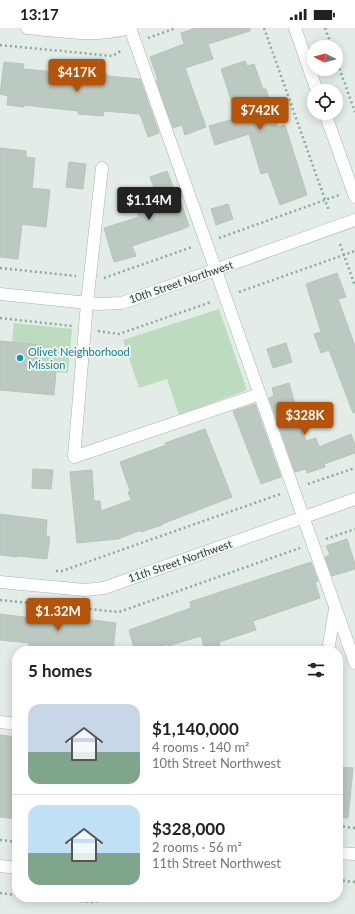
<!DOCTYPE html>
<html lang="en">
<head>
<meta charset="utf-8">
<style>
  body { margin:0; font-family:Lato,sans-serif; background:#f2f2f2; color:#202124; height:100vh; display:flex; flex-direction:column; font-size:15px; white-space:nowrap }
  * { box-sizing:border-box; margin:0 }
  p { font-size:13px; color:#757577 }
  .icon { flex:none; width:22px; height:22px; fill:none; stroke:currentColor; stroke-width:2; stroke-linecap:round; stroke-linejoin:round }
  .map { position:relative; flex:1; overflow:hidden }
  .sheet { position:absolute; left:12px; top:618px; width:331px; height:256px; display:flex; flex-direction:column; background:#fff; border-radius:16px; box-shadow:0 2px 10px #0003 }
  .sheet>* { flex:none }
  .needle { width:26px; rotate:276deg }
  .fabs { position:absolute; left:307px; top:12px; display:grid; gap:8px }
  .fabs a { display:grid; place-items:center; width:36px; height:36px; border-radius:50%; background:#fff; box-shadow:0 2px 10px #0003; font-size:20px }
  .price { position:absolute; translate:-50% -34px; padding:0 9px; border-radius:4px; background:#b45309; color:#fff; font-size:13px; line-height:26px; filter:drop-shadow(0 1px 2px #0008) }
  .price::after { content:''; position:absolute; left:50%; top:24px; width:12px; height:9px; margin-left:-6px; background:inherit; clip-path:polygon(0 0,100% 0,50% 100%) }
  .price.selected { background:#222; color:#fff }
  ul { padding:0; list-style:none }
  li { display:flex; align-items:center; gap:12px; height:100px; padding:0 16px }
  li+li { border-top:1px solid #e0e0e0 }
  li span { display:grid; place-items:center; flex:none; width:112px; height:80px; border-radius:12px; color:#555 }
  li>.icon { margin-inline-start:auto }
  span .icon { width:48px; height:48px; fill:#fffc; stroke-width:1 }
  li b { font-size:17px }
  h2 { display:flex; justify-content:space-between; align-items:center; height:48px; padding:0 16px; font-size:17px }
  .status { display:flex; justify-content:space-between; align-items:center; height:28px; padding:0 20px; background:#fff; direction:ltr }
  .status svg { height:11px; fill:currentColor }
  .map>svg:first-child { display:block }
  .green { fill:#bddcbf }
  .building { fill:#bbc9c1; stroke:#b6c5bc }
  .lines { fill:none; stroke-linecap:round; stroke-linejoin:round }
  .minor-casing { stroke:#a6b4ac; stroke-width:13 }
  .path { stroke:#85ad99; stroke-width:2.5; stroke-dasharray:2 3; stroke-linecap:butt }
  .minor { stroke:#fff; stroke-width:12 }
  .culture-dot { fill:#0f9aa8; stroke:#f3f8f5; stroke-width:1.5 }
  .labels { text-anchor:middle; stroke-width:3.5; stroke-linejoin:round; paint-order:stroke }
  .street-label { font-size:11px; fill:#243c31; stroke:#f3f8f5 }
  .culture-label { font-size:11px; fill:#0d838f; stroke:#f3f8f5; text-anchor:start }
</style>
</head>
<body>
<div class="status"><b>13:17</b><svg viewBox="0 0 49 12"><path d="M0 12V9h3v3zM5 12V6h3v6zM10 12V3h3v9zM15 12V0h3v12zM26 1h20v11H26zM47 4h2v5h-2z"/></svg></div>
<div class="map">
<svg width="355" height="886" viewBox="0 0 355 886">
  <rect width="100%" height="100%" fill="#e3ece6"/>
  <g class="green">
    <path d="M219,281L247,362L179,387L167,351L139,360L123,312Z"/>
    <path d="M14,295L72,301L68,345L39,343L41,317L12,314Z"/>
  </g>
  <g class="building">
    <path d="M195,0H250V3L208,16L213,31L185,40L206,99L185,107L182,97L173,100L156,52H158L150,29L184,16L181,5Z"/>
    <path d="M245,33L247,38L254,36L263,61H266L278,99L285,97L307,167L280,177L268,144L261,146L249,106L215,117L209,98L237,90L221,41Z"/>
    <path d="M4,34L24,36L23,41L81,46V43L107,46V48L140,51L159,105L148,109L140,86L104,83L103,88L78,86V83L24,77V79L7,77L8,68L0,66Z"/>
    <path d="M0,120L26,123V129L35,130L32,160L50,162L46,199L22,196L18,231L0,229Z"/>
    <path d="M69,134L86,136L83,161L66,159Z"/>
    <path d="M167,143L175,164L177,163L189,198L183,201L132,218L136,228L114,234L104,200L139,189L137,182L160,175L150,149Z"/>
    <path d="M228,176L233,191L216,197L211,181Z"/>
    <path d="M337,245L346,269L338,271L355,318V385H353L329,322L321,325L314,306L321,304L306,256Z"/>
    <path d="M0,313L42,317L39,343L56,344L54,367L0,362Z"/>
    <path d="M286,315L292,334L273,340L267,321Z"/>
    <path d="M289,355L295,376H293L306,413L316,410L319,419L351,406L355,417V425L324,436L325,439L307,445L306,441L295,444L269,370L274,368L272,360Z"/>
    <path d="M255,376L281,449L261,456L233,383Z"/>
    <path d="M205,401L232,469L162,496V497L141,504V502L118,511L77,515L70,444L92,442L94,473H100L101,483L131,472L128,464L130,463L120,434L166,417L165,415Z"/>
    <path d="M33,441L53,442L51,461L32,460Z"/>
    <path d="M0,486L47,492L46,508L50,509L47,531L18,528L17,529L0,527Z"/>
    <path d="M347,511L355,536V541L332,548L325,529L330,527L326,518Z"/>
    <path d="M311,534L318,553L315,554L320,570L253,593L256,602L219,614L220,618L205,622L201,608L168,618V616L147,623H135L129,602L191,580L190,574Z"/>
    <path d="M32,583L54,585L53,587L116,595L113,623H77L42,619V621L29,620V615L0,612V586L32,590Z"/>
    <path d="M0,707L17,709V791L0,789Z"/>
    <path d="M338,739L353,740L348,790L338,789Z"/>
  </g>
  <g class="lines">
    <defs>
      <g id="minor">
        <path d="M27,0C62,3 95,10 129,0"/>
        <path d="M130,0L355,635"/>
        <path d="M295,0L317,63"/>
        <path d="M325,85L355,169"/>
        <path d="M102,140L87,275L74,429L260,366"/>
        <path d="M0,266L98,276L122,275L355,192"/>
        <path d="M0,554L85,562L104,560L355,471"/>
        <path d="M328,623L335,581"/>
        <path d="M0,694L17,696"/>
        <path d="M338,825L355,826"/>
        <path d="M0,838L17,840"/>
      </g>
    </defs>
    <use href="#minor" class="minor-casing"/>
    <g class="path">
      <path d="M264,0L329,183"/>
      <path d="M325,0L332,19"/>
      <path d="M148,10L176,0"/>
      <path d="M0,17L112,28L123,22"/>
      <path d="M336,31L355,84"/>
      <path d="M219,210L339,167"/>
      <path d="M340,216L355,258"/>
      <path d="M0,240L76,248"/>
      <path d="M104,250L192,219"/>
      <path d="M239,264L355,223"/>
      <path d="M0,290L72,298"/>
      <path d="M98,303L119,306L211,274"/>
      <path d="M308,456L355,440"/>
      <path d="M326,511L355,501"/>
      <path d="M56,543H62L280,466"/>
      <path d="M0,572L119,584L300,520"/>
      <path d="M338,798L355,800"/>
      <path d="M0,812L17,814"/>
      <path d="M338,852L355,854"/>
      <path d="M0,865L17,867"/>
      <path d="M41,869L91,874L132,869"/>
    </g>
    <use href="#minor" class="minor"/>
  </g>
  <circle class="culture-dot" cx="20" cy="330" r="4"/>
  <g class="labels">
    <g class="street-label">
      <text transform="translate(181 254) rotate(-19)" y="4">10th Street Northwest</text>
      <text transform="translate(180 533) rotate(-19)" y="4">11th Street Northwest</text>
    </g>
    <g class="culture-label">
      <text x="28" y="328">Olivet Neighborhood<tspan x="28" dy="13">Mission</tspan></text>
    </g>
  </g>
</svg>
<div class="fabs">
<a><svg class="needle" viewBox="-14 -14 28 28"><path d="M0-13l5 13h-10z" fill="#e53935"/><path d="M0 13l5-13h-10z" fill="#757577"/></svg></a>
<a><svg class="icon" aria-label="locate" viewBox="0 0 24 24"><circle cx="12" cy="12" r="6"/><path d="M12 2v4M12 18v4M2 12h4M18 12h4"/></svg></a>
</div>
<b class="price" style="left:77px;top:65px">$417K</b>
<b class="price" style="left:260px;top:103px">$742K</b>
<b class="price selected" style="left:149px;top:193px">$1.14M</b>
<b class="price" style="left:305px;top:408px">$328K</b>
<b class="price" style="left:58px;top:604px">$1.32M</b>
<section class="sheet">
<h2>5 homes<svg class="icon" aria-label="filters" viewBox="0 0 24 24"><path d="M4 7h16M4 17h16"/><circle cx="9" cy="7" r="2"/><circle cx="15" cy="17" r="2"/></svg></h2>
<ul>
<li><span style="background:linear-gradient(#c9d6e8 60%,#7fa58c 0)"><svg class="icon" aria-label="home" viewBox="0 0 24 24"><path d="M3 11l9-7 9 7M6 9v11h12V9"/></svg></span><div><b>$1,140,000</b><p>4 rooms · 140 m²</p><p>10th Street Northwest</p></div></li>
<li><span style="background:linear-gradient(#bfe0f5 60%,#7fa58c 0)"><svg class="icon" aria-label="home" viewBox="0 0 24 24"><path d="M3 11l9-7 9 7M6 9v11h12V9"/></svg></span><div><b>$328,000</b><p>2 rooms · 56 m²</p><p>11th Street Northwest</p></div></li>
</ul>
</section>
</div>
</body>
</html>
